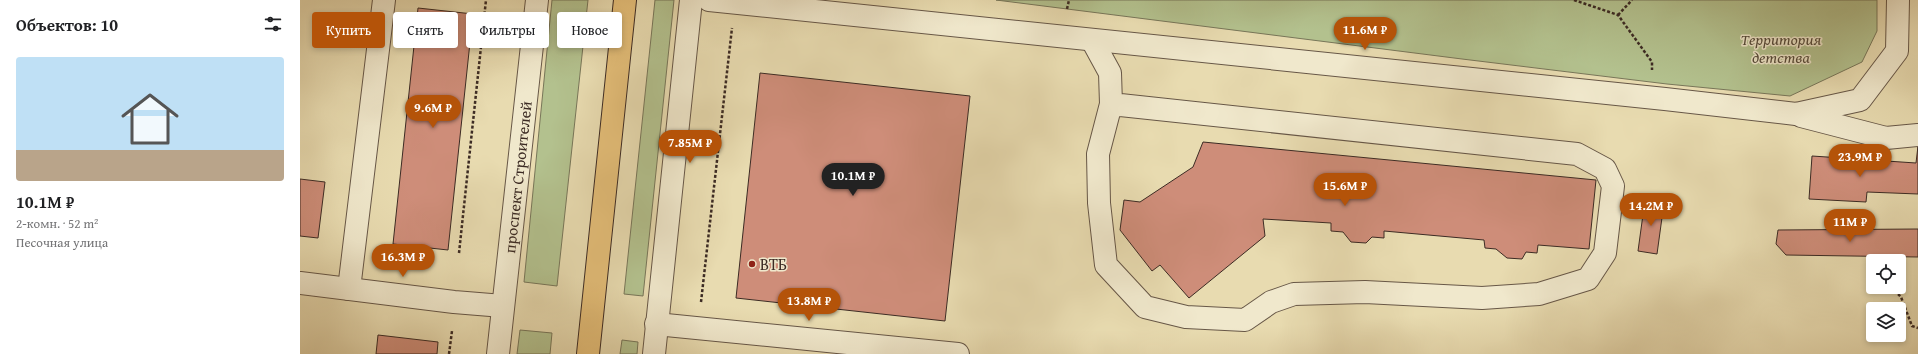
<!DOCTYPE html>
<html lang="ru">
<head>
<meta charset="utf-8">
<style>
  body { margin:0; font-family:"Gentium Book Plus",serif; background:#f2f2f2; color:#202124; height:100vh; display:flex; flex-direction:column; font-size:15px; white-space:nowrap }
  * { box-sizing:border-box; margin:0 }
  p { font-size:13px; color:#757577 }
  .icon { flex:none; width:22px; height:22px; fill:none; stroke:currentColor; stroke-width:2; stroke-linecap:round; stroke-linejoin:round }
  .map { position:relative; flex:1; overflow:hidden }
  .details { display:flex; flex-direction:column; background:#fff; width:300px }
  .details>* { flex:none }
  .banner { position:absolute; left:12px; top:12px; width:380px; height:36px; display:flex; gap:8px }
  .tools { position:absolute; left:1566px; top:254px; display:grid; gap:8px }
  .tools a { display:grid; place-items:center; width:40px; height:40px; border-radius:4px; background:#fff; box-shadow:0 2px 6px #0003; font-size:20px }
  .price { position:absolute; translate:-50% -34px; padding:0 9px; border-radius:14px; background:#b45309; color:#fff; font-size:13px; line-height:26px; filter:drop-shadow(0 1px 2px #0008) }
  .price::after { content:''; position:absolute; left:50%; top:24px; width:12px; height:9px; margin-left:-6px; background:inherit; clip-path:polygon(0 0,100% 0,50% 100%) }
  .price.on { background:#222; color:#fff }
  ul { padding:0; list-style:none }
  li { display:grid; align-content:center; gap:8px; height:212px; padding:0 16px }
  li+li { border-top:1px solid #e0e0e0 }
  li span { display:grid; place-items:center; height:124px; border-radius:4px; color:#555 }
  li>.icon { margin-inline-start:auto }
  span .icon { width:72px; height:72px; fill:#fffc; stroke-width:1 }
  li b { font-size:17px }
  h2 { display:flex; justify-content:space-between; align-items:center; height:48px; padding:0 16px; font-size:17px }
  .pill { padding:0 14px; border-radius:4px; background:#fff; box-shadow:0 2px 6px #0003; font-size:14px; line-height:36px }
  .pill.on { background:#b45309; color:#fff }
  main { display:flex; flex:1; min-height:0 }
  .map>svg:first-child { display:block }
  .green { fill:#b3c18e; stroke:#787659 }
  .building { fill:#ce8d79; stroke:#3c2b24 }
  .lines { fill:none; stroke-linecap:round; stroke-linejoin:round }
  .minor-casing { stroke:#675747; stroke-width:24 }
  .major-casing { stroke:#3c2b24; stroke-width:24 }
  .path { stroke:#3c2b24; stroke-width:2.5; stroke-dasharray:3 2; stroke-linecap:butt }
  .minor { stroke:#f0e8cc; stroke-width:22 }
  .major { stroke:#e4be78; stroke-width:22 }
  .poi-dot { fill:#8f2418; stroke:#f0e8cc; stroke-width:1.5 }
  .labels { text-anchor:middle; stroke-width:3; stroke-linejoin:round; paint-order:stroke }
  .park-label { font-size:16px; font-style:italic; fill:#544939; stroke:#f0e8cc }
  .street-label { font-size:16px; fill:#3c2b24; stroke:#f0e8cc }
  .poi-label { font-size:16px; fill:#3c2b24; stroke:#f0e8cc; text-anchor:start }
</style>
</head>
<body>
<main>
<section class="details">
<h2>Объектов: 10<svg class="icon" aria-label="filters" viewBox="0 0 24 24"><path d="M4 7h16M4 17h16"/><circle cx="9" cy="7" r="2"/><circle cx="15" cy="17" r="2"/></svg></h2>
<ul>
<li><span style="background:linear-gradient(#bfe0f5 75%,#b9a48a 0)"><svg class="icon" aria-label="home" viewBox="0 0 24 24"><path d="M3 11l9-7 9 7M6 9v11h12V9"/></svg></span><div><b>10.1M ₽</b><p>2-комн. · 52 m²</p><p>Песочная улица</p></div></li>
</ul>
</section>
<div class="map">
<svg width="1618" height="354" viewBox="0 0 1618 354">
  <rect width="100%" height="100%" fill="#e8dbb0"/>
  <filter id="stains"><feTurbulence type="fractalNoise" baseFrequency=".005" numOctaves="4"/><feColorMatrix values="0 0 0 0 .2 0 0 0 0 .09 0 0 0 0 .02 0 0 0 .5 -.17"/></filter>
  <radialGradient id="worn" r=".72"><stop offset=".6" stop-color="#630" stop-opacity="0"/><stop offset="1" stop-color="#630" stop-opacity=".3"/></radialGradient>
  <g class="green">
    <path d="M252,0H288L257,286L224,282Z"/>
    <path d="M355,0H374L343,296L324,294Z"/>
    <path d="M696,0H1577V31L1562,62L1490,96L1367,84L1162,59Z"/>
    <path d="M220,330L252,333L250,354H217Z"/>
    <path d="M322,340L338,342L337,354H320Z"/>
  </g>
  <g class="building">
    <path d="M118,8L173,14L148,250L93,244Z"/>
    <path d="M460,73L670,96L645,321L436,298Z"/>
    <path d="M903,142L1296,180L1289,249L1238,245L1237,253L1226,252L1222,259L1207,258L1196,249L1185,248L1184,240L1084,231V238L1072,237L1066,243L1051,242L1043,232L1031,231V223L963,219L965,236L889,298L860,265L852,271L820,230L824,200L840,202L893,167Z"/>
    <path d="M1618,146V194L1567,192L1566,202L1509,199L1512,156L1616,163Z"/>
    <path d="M0,179L25,182L18,238L0,236Z"/>
    <path d="M1345,200L1364,203L1357,254L1338,251Z"/>
    <path d="M1618,229V257L1486,255L1476,244L1478,230Z"/>
    <path d="M78,335L138,342L137,354H76Z"/>
  </g>
  <g class="lines">
    <defs>
      <g id="minor">
        <path d="M409,0L1365,99L1496,114L1560,100L1597,51L1598,0"/>
        <path d="M792,40L810,73L811,104L798,154L799,203L806,265L845,307L886,317L945,320L971,302L994,294L1065,292L1182,298L1239,294L1288,279L1305,253L1313,186L1305,169L1277,154L811,104"/>
        <path d="M1501,116L1586,138L1618,135"/>
        <path d="M0,283L154,302L203,306"/>
        <path d="M49,289L84,0"/>
        <path d="M356,324L658,354"/>
        <path id="s1" d="M198,354L237,0"/>
        <path d="M354,354L391,0"/>
      </g>
      <path id="major" d="M288,354L325,0"/>
    </defs>
    <use href="#minor" class="minor-casing"/>
    <use href="#major" class="major-casing"/>
    <g class="path">
      <path d="M1274,0L1318,15L1352,62V70"/>
      <path d="M767,9L769,0"/>
      <path d="M1318,15L1332,0"/>
      <path d="M159,253L186,0"/>
      <path d="M1591,287L1601,297L1612,326L1618,328"/>
      <path d="M401,302L432,28"/>
      <path d="M149,354L152,331"/>
    </g>
    <use href="#minor" class="minor"/>
    <use href="#major" class="major"/>
  </g>
  <circle class="poi-dot" cx="452" cy="264" r="4"/>
  <g class="labels">
    <g class="park-label">
      <text x="1481" y="45">Территория<tspan x="1481" dy="18">детства</tspan></text>
    </g>
    <g class="street-label">
      <text dy="6" stroke="none"><textPath href="#s1" startOffset="178">проспект Строителей</textPath></text>
    </g>
    <g class="poi-label">
      <text x="460" y="270">ВТБ</text>
    </g>
  </g>
  <rect width="100%" height="100%" filter="url(#stains)"/>
  <rect width="100%" height="100%" fill="url(#worn)"/>
</svg>
<div class="tools">
<a><svg class="icon" aria-label="locate" viewBox="0 0 24 24"><circle cx="12" cy="12" r="6"/><path d="M12 2v4M12 18v4M2 12h4M18 12h4"/></svg></a>
<a><svg class="icon" aria-label="layers" viewBox="0 0 24 24"><path d="M12 4l9 5-9 5-9-5zM3 14l9 5 9-5"/></svg></a>
</div>
<b class="price" style="left:1065px;top:51px">11.6M ₽</b>
<b class="price" style="left:133px;top:129px">9.6M ₽</b>
<b class="price" style="left:390px;top:164px">7.85M ₽</b>
<b class="price" style="left:1560px;top:178px">23.9M ₽</b>
<b class="price on" style="left:553px;top:197px">10.1M ₽</b>
<b class="price" style="left:1045px;top:207px">15.6M ₽</b>
<b class="price" style="left:1351px;top:227px">14.2M ₽</b>
<b class="price" style="left:1550px;top:243px">11M ₽</b>
<b class="price" style="left:103px;top:278px">16.3M ₽</b>
<b class="price" style="left:509px;top:322px">13.8M ₽</b>
<div class="banner">
<a class="pill on">Купить</a>
<a class="pill">Снять</a>
<a class="pill">Фильтры</a>
<a class="pill">Новое</a>
</div>
</div>
</main>
</body>
</html>
